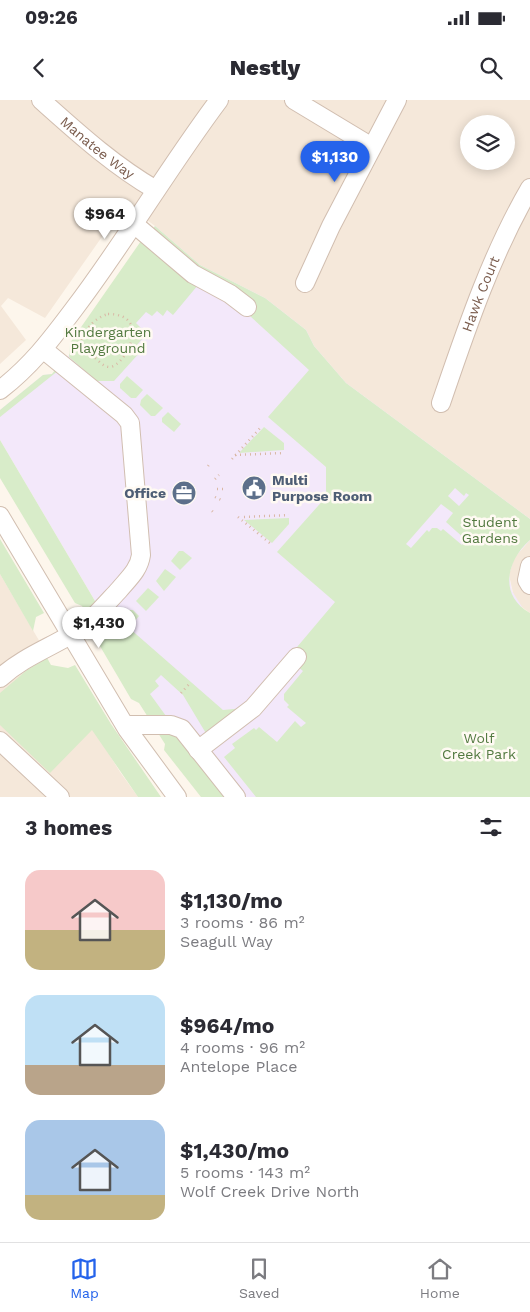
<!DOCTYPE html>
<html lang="en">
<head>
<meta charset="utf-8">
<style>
  body { margin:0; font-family:"Work Sans",sans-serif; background:#f7f7f7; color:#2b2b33; height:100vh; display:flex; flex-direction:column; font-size:19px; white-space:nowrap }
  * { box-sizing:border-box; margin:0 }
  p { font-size:16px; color:#7c7c81 }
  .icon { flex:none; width:28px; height:28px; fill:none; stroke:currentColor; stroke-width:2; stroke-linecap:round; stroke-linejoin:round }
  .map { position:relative; height:697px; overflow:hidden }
  .drawer { display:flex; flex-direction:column; background:#fff; flex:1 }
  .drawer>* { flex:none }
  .buttons { position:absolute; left:460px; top:15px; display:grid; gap:10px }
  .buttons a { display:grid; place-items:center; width:55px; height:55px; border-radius:50%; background:#fff; box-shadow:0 2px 12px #0003; font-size:25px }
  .price { position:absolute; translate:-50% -42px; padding:0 11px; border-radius:18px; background:#fff; color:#222; font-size:16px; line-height:32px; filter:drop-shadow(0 1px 2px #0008) }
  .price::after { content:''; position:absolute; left:50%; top:30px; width:15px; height:11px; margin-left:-8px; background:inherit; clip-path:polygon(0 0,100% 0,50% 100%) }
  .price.current { background:#2563eb; color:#fff }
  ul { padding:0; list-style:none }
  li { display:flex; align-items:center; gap:15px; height:125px; padding:0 25px }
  li span { display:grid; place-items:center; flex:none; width:140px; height:100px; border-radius:15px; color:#555 }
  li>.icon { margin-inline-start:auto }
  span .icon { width:60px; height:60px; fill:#fffc; stroke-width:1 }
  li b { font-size:21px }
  h2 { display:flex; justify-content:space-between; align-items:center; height:60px; padding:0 25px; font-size:21px }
  .status { display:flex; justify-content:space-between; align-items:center; height:35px; padding:0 25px; background:#fff; direction:ltr }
  .status svg { height:14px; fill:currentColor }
  header { display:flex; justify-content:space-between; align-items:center; height:65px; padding:0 25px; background:#fff; font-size:22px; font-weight:800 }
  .menu { display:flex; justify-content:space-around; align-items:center; height:70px; border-top:1px solid #e1e1e2; background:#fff; font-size:14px; color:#7c7c81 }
  .menu a { display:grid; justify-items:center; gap:2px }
  .menu .current { color:#2563eb }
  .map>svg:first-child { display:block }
  .residential { fill:#f5e8da; fill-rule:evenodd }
  .education { fill:#f3e8fa }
  .green { fill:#d8ecc9; fill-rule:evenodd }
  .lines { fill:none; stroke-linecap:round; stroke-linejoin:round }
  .minor-casing { stroke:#d1beb0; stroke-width:20 }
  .path { stroke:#d9b8a5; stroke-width:2.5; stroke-dasharray:1 4; stroke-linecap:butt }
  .minor { stroke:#fff; stroke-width:18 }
  .labels { text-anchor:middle; stroke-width:5; stroke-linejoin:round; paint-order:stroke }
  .street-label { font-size:14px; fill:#7a5c4d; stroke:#fffaf3 }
  .park-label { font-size:14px; fill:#537a41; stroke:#fffaf3 }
  .service-label { font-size:14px; font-weight:bold; fill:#4e5e75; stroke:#fffaf3; text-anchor:start }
</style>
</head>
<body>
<div class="status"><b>09:26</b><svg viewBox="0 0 49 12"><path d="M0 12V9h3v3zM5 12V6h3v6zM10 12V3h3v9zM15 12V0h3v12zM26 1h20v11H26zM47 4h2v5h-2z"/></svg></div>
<header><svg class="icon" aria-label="back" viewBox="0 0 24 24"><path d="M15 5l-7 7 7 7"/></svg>Nestly<svg class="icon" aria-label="search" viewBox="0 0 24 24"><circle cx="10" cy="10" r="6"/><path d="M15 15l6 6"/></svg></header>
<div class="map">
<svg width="530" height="697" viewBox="0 0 530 697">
  <rect width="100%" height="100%" fill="#fdf6ec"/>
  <g class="residential">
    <path d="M0,0H530V419L346,283L314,246L306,230L265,198L200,165L155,126L125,104L45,218L8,198L1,206L26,240L0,264ZM469,24H506V61H469Z"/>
    <path d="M530,440V513L519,505L514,497L509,475L514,458Z"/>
    <path d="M0,474L44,549L50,565L54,566L120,672L138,697H0Z"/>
  </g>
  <path class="education" d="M155,126L200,165L265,198L306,230L314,246L346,283L530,419V440L514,458L509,475L512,491L522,507L373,697H225L157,606L0,340V310L43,275L52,274L69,255Z"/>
  <g class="green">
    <path d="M155,126L200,165L265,198L306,230L314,246L346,283L530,419V440C507,460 498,495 530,513V697H256L224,657L235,648L232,644L254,628L256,630L259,627L277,642L295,621L301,627L306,623L287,607L289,605L284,600V594L303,571L298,567L292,553L335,502L277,452L326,397V367L268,317L309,270L203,173L152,130ZM455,388L464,396L466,393L469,395L459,406L448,396ZM441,404L453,413L446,422L466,440L462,445L443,429L441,431L437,428H432L429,432L427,430L411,448L406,444Z"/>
    <path d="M141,141L198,185L173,215L167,210L163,216L157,211L152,216L146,212L136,223L141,228L136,234L142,239L137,245L142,250L114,281H97L69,257L70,243Z"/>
    <path d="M55,270H59L0,317V310L43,275L52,274Z"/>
    <path d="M127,276L143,290L136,298H131L120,288V284Z"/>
    <path d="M147,294L163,308L155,316H151L140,305L141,300Z"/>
    <path d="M168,312L181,324L174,332L162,322V318Z"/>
    <path d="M264,327L284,343V350L239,353Z"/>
    <path d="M0,340L105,518L113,510H133L139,516L129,528L223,610L244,608L207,635L183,595L161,575L155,581L159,586L150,594L225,697H201L164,650L165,644L139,603L131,599L97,541L95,529L82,506L75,503L0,378Z"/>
    <path d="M289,418V424L272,443L244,420Z"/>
    <path d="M0,439L44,513L36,517L33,531L0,474Z"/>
    <path d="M179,451H183L192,458L180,470L171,461Z"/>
    <path d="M165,469L176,477L164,491L156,481Z"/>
    <path d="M148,488L159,497L146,511L136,501Z"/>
    <path d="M47,558L51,565L68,568L75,565L111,624L161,697H138L92,630L50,673L0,625V593L27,570Z"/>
  </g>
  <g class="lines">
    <defs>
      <g id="minor">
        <path id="s1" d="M41,0C78,33 113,65 156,90"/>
        <path d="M294,0L372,47"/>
        <path d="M134,124L193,174L230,194L247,207"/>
        <path d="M305,183L331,126L397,0"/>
        <path d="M0,290C31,266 50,241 74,209C125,142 168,68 219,0"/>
        <path id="s2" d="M441,303C466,230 491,155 530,88"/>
        <path d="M0,416L127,629L177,697"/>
        <path d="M530,466L527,480L530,485"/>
        <path d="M0,578C22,558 47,549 72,534C90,523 104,506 119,490C128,479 139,470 141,455L130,323L124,315L44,250"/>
        <path d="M125,625H171L182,629L236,697"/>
        <path d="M0,641L60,697"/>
        <path d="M198,650L253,608L297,557"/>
      </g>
    </defs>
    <use href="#minor" class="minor-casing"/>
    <g class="path">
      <path d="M108,214C153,214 125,266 110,267C103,267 99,261 94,257C89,253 83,249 81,243C82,231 96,217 108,214Z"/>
      <path d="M235,355L284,353"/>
      <path d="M232,359L262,326"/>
      <path d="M208,366L211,362"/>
      <path d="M215,379L219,375"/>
      <path d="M217,389H223"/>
      <path d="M215,397L221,400"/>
      <path d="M212,411L215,414"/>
      <path d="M238,417L271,444"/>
      <path d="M244,417L289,415"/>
      <path d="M181,593L191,582"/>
    </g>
    <use href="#minor" class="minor"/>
  </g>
  <defs>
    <symbol id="civic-disc" viewBox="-11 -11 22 22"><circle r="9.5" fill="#5c6f8a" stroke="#fffaf3"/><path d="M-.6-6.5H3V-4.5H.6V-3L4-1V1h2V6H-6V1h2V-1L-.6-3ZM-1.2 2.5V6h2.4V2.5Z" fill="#fff"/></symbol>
    <symbol id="office-disc" viewBox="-11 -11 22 22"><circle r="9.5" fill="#5c6f8a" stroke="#fffaf3"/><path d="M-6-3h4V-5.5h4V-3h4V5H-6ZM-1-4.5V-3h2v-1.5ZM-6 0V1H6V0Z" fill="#fff"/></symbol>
  </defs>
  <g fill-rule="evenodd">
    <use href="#civic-disc" x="240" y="374" width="28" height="28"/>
    <use href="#office-disc" x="170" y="379" width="28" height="28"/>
  </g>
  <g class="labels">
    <g class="street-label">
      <text dy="5" stroke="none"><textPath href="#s1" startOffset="74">Manatee Way</textPath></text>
      <text dy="5" stroke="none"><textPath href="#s2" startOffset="116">Hawk Court</textPath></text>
    </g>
    <g class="park-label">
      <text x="108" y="237">Kindergarten<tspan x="108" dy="16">Playground</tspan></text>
      <text x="490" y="427">Student<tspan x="490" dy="16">Gardens</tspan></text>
      <text x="479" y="643">Wolf<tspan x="479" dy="16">Creek Park</tspan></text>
    </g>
    <g class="service-label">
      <text x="272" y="385">Multi<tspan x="272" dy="16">Purpose Room</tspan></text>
      <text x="166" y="398" text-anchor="end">Office</text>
    </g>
  </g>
</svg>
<div class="buttons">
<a><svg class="icon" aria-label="layers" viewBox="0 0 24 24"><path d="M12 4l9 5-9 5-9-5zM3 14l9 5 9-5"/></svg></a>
</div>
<b class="price current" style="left:335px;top:83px">$1,130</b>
<b class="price" style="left:105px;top:140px">$964</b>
<b class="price" style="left:99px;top:549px">$1,430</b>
</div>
<section class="drawer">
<h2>3 homes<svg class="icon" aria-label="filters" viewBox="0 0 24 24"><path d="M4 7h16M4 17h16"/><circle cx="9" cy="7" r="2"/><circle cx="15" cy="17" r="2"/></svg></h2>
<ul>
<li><span style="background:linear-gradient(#f6c9c9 60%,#c2b280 0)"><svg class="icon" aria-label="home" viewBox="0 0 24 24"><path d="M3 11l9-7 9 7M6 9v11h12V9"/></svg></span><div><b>$1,130/mo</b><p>3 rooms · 86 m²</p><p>Seagull Way</p></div></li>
<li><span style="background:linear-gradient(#bfe0f5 70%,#b9a48a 0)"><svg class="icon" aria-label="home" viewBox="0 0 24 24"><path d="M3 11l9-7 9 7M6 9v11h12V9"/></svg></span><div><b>$964/mo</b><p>4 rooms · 96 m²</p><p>Antelope Place</p></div></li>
<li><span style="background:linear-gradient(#a9c7e8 75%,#c2b280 0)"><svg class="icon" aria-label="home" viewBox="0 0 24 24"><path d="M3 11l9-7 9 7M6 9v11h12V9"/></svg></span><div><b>$1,430/mo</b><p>5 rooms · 143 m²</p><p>Wolf Creek Drive North</p></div></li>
</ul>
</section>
<nav class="menu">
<a class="current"><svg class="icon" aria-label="map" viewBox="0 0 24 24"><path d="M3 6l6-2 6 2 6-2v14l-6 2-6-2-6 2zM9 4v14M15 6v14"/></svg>Map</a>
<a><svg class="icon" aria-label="saved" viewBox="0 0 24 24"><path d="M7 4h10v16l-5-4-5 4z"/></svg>Saved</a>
<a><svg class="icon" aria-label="home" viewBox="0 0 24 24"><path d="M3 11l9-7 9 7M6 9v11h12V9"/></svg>Home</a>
</nav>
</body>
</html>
